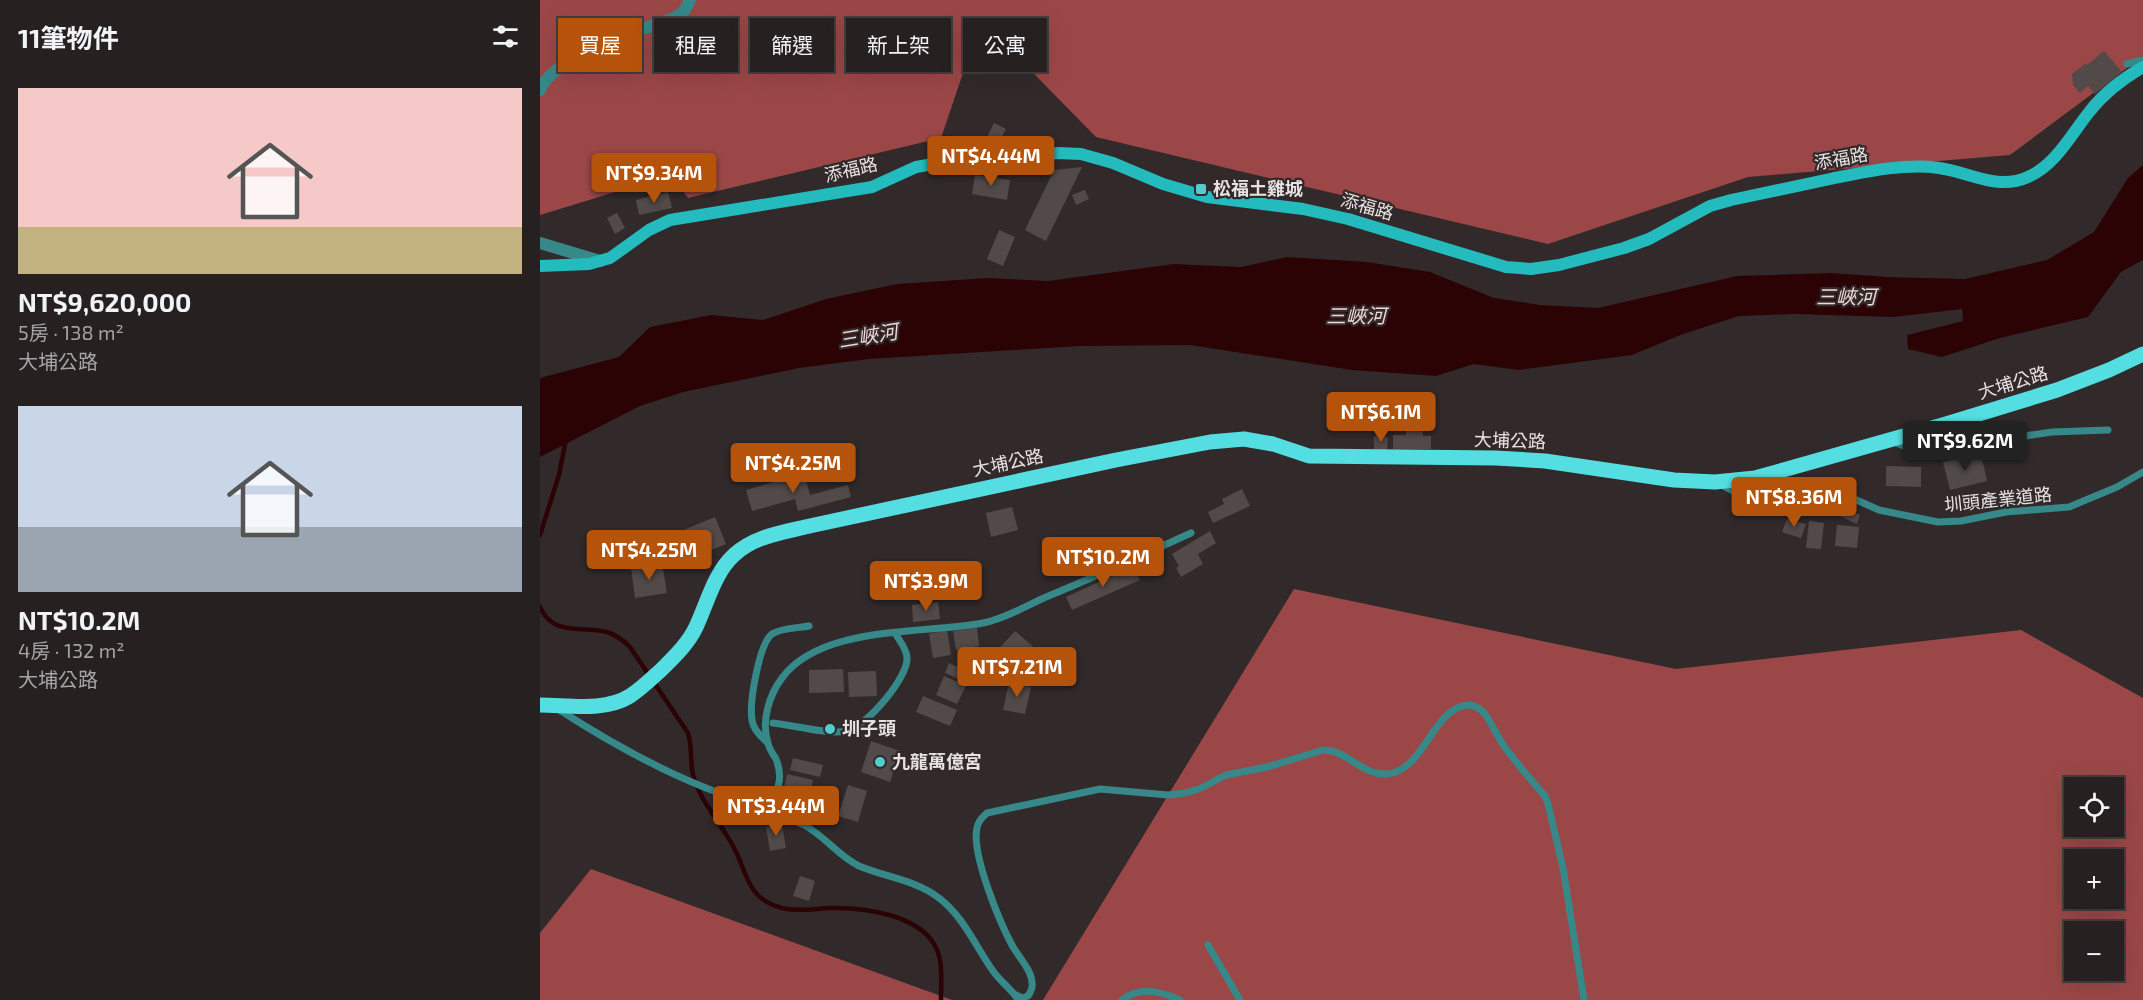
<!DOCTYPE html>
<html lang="zh-TW">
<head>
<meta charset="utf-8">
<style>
  body { margin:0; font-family:"Exo 2","Noto Sans TC",sans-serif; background:#322d2d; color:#f1f3f6; height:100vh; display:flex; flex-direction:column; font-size:22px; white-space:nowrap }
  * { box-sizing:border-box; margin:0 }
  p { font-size:20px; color:#a4a3a5 }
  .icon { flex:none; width:33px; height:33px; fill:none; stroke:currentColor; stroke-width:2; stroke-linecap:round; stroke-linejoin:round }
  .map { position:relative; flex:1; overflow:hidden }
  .drawer { display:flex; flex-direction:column; background:#262020; width:540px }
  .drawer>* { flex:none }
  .hud { position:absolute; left:18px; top:18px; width:570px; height:54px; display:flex; gap:12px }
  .controls { position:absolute; left:1524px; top:777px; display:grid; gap:12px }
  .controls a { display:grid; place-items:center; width:60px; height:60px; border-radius:0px; background:#262020; box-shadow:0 6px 24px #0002,0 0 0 2px #423e3e; font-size:30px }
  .price { position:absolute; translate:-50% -51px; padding:0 14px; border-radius:6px; background:#b45309; color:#fff; font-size:20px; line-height:39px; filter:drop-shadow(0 2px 3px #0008) }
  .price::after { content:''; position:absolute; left:50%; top:36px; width:18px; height:14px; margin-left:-9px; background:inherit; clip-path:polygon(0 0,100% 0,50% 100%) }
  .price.current { background:#222; color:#fff }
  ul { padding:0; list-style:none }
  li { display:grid; align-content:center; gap:12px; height:318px; padding:0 18px }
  li span { display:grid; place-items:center; height:186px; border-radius:0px; color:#555 }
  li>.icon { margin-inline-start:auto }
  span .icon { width:108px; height:108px; fill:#fffc; stroke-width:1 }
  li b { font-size:26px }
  h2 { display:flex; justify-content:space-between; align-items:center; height:72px; padding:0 18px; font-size:26px }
  .chip { padding:0 21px; border-radius:0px; background:#262020; box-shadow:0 6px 24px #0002,0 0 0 2px #423e3e; font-size:21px; line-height:54px }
  .chip.current { background:#b45309; color:#fff }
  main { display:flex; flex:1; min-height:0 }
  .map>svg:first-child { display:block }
  .forest { fill:#9b4747; fill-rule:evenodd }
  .water { fill:#2b0305 }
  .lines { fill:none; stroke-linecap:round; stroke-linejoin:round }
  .stream { stroke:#2b0305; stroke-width:4.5 }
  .building { fill:#524a49 }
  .lane { stroke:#378889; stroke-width:7 }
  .street { stroke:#378889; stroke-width:12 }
  .secondary { stroke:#23bbbe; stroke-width:12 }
  .primary { stroke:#55dee1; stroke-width:15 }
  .poi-dot { fill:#52cdcf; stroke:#322a2a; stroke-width:2 }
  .labels { text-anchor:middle; stroke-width:4.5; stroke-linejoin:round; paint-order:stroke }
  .street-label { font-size:18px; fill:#e7e2e1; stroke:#322a2a }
  .poi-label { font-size:18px; font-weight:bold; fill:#e7e2e1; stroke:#322a2a; text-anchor:start }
  .water-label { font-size:20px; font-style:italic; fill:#f0d6d5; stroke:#322a2a }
</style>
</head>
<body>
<main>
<section class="drawer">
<h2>11筆物件<svg class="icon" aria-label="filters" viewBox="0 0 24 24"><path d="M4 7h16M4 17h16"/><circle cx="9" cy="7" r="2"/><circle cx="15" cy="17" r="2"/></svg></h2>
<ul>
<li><span style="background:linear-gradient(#f6c9c9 75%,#c2b280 0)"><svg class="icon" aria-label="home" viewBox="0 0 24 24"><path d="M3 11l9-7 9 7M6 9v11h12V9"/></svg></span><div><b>NT$9,620,000</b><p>5房 · 138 m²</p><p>大埔公路</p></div></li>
<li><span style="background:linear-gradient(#c9d6e8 65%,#9aa5b1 0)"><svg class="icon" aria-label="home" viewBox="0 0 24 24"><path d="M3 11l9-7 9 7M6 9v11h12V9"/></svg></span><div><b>NT$10.2M</b><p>4房 · 132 m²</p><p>大埔公路</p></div></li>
</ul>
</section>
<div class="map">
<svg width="1603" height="1000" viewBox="0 0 1603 1000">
  <rect width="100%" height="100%" fill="#322a2a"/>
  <g class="forest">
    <path d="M0,0H1603V56L1470,155L1208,177L1008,244L556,137L441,20L401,138L148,198L131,175L0,215Z"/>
    <path d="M754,589L1136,669L1481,630L1603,698V1000H503ZM1534,788H1574V826H1534ZM1534,860H1574V898H1534ZM1534,932H1574V970H1534Z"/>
    <path d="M51,869L412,1000H0V933Z"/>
  </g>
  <path class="water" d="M1603,165V260L1581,272L1548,317L1460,338L1402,357L1368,349L1367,335L1423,321L1422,309L1354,317L1254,314L1199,316L1143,334L1092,355L979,370L934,364L896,376L812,370L650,345L540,346L329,359L259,368L143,392L100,406L0,457V378L79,357L110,327L171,315L223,320L286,299L357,284L448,278L508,281L634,264L701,267L747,257L827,262L890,272L954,298L1000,305L1058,308L1197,276L1291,273L1347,277L1425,279L1507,260L1554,232L1588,178Z"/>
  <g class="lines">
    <g class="stream">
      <path d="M0,535L19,475L26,439"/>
      <path d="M0,607C13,637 41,625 67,632C77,635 83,640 90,647L148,733C153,748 149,763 154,778C161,803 186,829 197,854C204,869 208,887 221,898C243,915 266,909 291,908C324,907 383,915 397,950C403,964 401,984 401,1000"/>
    </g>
  </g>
  <g class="building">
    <path d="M1564,51L1582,72L1555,94L1548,86L1540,93L1533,85L1532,74L1546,63L1547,65Z"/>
    <path d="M454,123L466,129L452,155L441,149Z"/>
    <path d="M542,167L506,241L485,230L514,170Z"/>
    <path d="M435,175L470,180L467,200L432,194Z"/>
    <path d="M545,190L549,199L536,205L532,195Z"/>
    <path d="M128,192L132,208L99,215L96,200Z"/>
    <path d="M77,213L85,228L75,234L67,218Z"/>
    <path d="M459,230L475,237L463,266L447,259Z"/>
    <path d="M866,422H883V436H891V449H853V435H866Z"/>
    <path d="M834,436L848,437L847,451L834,450Z"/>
    <path d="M1441,454L1447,481L1410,490L1403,462Z"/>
    <path d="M1346,466L1381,467V487L1346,486Z"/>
    <path d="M264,473L270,495L308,485L311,497L258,511L255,499L212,511L206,490Z"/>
    <path d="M702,489L710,506L673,523L668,512L684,504L682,499Z"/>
    <path d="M472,507L478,530L451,537L446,513Z"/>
    <path d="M1303,507L1320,515L1317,524L1299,516Z"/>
    <path d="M175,517L186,544L162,554L159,548L143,556L134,534Z"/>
    <path d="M1247,519L1266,524L1261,538L1242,532Z"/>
    <path d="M1269,521L1284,523L1281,549L1266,548Z"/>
    <path d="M1297,525L1319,527L1317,548L1295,546Z"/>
    <path d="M670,531L676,543L658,554L663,564L641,577L636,568L639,566L632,554Z"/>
    <path d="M122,563L127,593L95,598L91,568Z"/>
    <path d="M594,566L600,580L532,610L526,597Z"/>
    <path d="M398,602L400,619L373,622L372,605Z"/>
    <path d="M437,628L439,646L416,650L413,631Z"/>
    <path d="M407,630L411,655L393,658L389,634Z"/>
    <path d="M475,631L497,650L467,684L444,665Z"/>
    <path d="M409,663L430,673L426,682L405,673Z"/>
    <path d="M303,669L304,692L269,693V670Z"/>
    <path d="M336,671L337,696L309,697L308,672Z"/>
    <path d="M404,676L426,686L417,704L396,695Z"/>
    <path d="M469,683L491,687L485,714L463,710Z"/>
    <path d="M383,696L417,710L410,726L376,712Z"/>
    <path d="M331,741L360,751L350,782L321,772Z"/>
    <path d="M253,758L283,765L280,777L250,770Z"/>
    <path d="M247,774L273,780L270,794L244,788Z"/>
    <path d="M308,785L327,791L318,822L298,816Z"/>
    <path d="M242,824L246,848L230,851L226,827Z"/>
    <path d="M260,876L275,881L269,901L253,896Z"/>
  </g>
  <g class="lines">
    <g class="lane">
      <path d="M1587,64L1603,60"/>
      <path d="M1353,441L1368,448L1390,450L1512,432L1568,430"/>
      <path d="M1180,484L1202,496L1210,498L1278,485L1294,490L1339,510L1398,522L1421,521L1466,512L1529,507L1577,487L1603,472"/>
      <path d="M18,709C69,742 122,772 179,793C208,804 237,812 264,825C285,836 298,856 319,866C345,877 376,880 399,898C423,916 436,947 453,971C460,981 470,988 477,998"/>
      <path d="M233,723C252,725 290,735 307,731C326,727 369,677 367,657C366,648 359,640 355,633"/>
      <path d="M227,742C220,736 213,729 212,720C209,703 219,644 232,634C241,628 258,628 269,626"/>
      <path d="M225,808C238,793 244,779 236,759C233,754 229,749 228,743C221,722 229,695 242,678C281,625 384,634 443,623C464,619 486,606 506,597C555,577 603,555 651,533"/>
      <path d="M668,945L700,1000"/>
      <path d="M476,995L482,998L488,996C490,993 493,988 492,983C492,971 479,957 473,947C460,923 431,854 437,828C438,821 442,818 447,813L560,789L628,795L645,793L659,789L686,775L727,767L783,750C807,750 823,776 847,774C885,771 893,705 930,705C936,706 941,709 945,714C952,724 957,736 964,746C976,763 991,780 1005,796L1008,804L1023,868L1044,1000"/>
      <path d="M582,1000C600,986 620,991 640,1000"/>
    </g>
    <g class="street">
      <path d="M0,90C8,68 56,44 78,36C96,29 130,24 143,12C146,9 148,4 150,0"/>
      <path d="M0,243L60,261"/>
    </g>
    <path class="secondary" d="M0,266L49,264L70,258L109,230L130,220L332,187L376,167L405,162L518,153L541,154L573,163L623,184L667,197L763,209L808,219L966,267L991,269L1019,265L1084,248L1109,239L1170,206L1191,200C1224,193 1257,186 1290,179C1325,172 1364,163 1399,168C1430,172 1457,191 1488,177C1516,165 1532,133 1550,111C1564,93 1584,78 1603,67"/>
    <path class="primary" d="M0,705C29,705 64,712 90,696C101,689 111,679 121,670C134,657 148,644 156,627C167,604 174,573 194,555C213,537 240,533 265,527L576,460L670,442L704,439L733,444L769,456L956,458L1005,461L1134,480L1175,482L1215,478L1406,424L1517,390L1569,370L1603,354"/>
  </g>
  <g class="poi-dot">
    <rect x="655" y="183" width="12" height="12" rx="3"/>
    <circle cx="290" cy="729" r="6"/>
    <circle cx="340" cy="762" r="6"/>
  </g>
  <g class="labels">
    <g class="street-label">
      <text transform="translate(1301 159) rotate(-10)" y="6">添福路</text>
      <text transform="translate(311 170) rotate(-13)" y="6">添福路</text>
      <text transform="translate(827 207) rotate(16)" y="6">添福路</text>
      <text transform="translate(1473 383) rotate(-17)" y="6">大埔公路</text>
      <text transform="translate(970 441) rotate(2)" y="6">大埔公路</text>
      <text transform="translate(468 463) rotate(-12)" y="6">大埔公路</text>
      <text transform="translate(1458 500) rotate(-6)" y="6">圳頭產業道路</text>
    </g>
    <g class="poi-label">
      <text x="673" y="195">松福土雞城</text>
      <text x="302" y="735">圳子頭</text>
      <text x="352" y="768">九龍萬億宮</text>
    </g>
    <g class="water-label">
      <text x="1306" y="304">三峽河</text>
      <text x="816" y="323">三峽河</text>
      <text transform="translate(328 336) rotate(-9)" y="7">三峽河</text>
    </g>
  </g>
</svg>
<div class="controls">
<a><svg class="icon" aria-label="locate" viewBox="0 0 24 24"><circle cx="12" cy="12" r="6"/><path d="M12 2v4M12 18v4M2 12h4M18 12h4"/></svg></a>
<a>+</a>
<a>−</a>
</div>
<b class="price" style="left:451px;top:187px">NT$4.44M</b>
<b class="price" style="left:114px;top:204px">NT$9.34M</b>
<b class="price" style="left:841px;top:443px">NT$6.1M</b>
<b class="price current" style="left:1425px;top:472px">NT$9.62M</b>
<b class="price" style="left:253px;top:494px">NT$4.25M</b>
<b class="price" style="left:1254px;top:528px">NT$8.36M</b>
<b class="price" style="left:109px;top:581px">NT$4.25M</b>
<b class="price" style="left:563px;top:588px">NT$10.2M</b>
<b class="price" style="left:386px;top:612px">NT$3.9M</b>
<b class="price" style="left:477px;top:698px">NT$7.21M</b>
<b class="price" style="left:236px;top:837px">NT$3.44M</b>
<div class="hud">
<a class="chip current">買屋</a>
<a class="chip">租屋</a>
<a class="chip">篩選</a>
<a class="chip">新上架</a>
<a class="chip">公寓</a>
</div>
</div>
</main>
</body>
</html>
